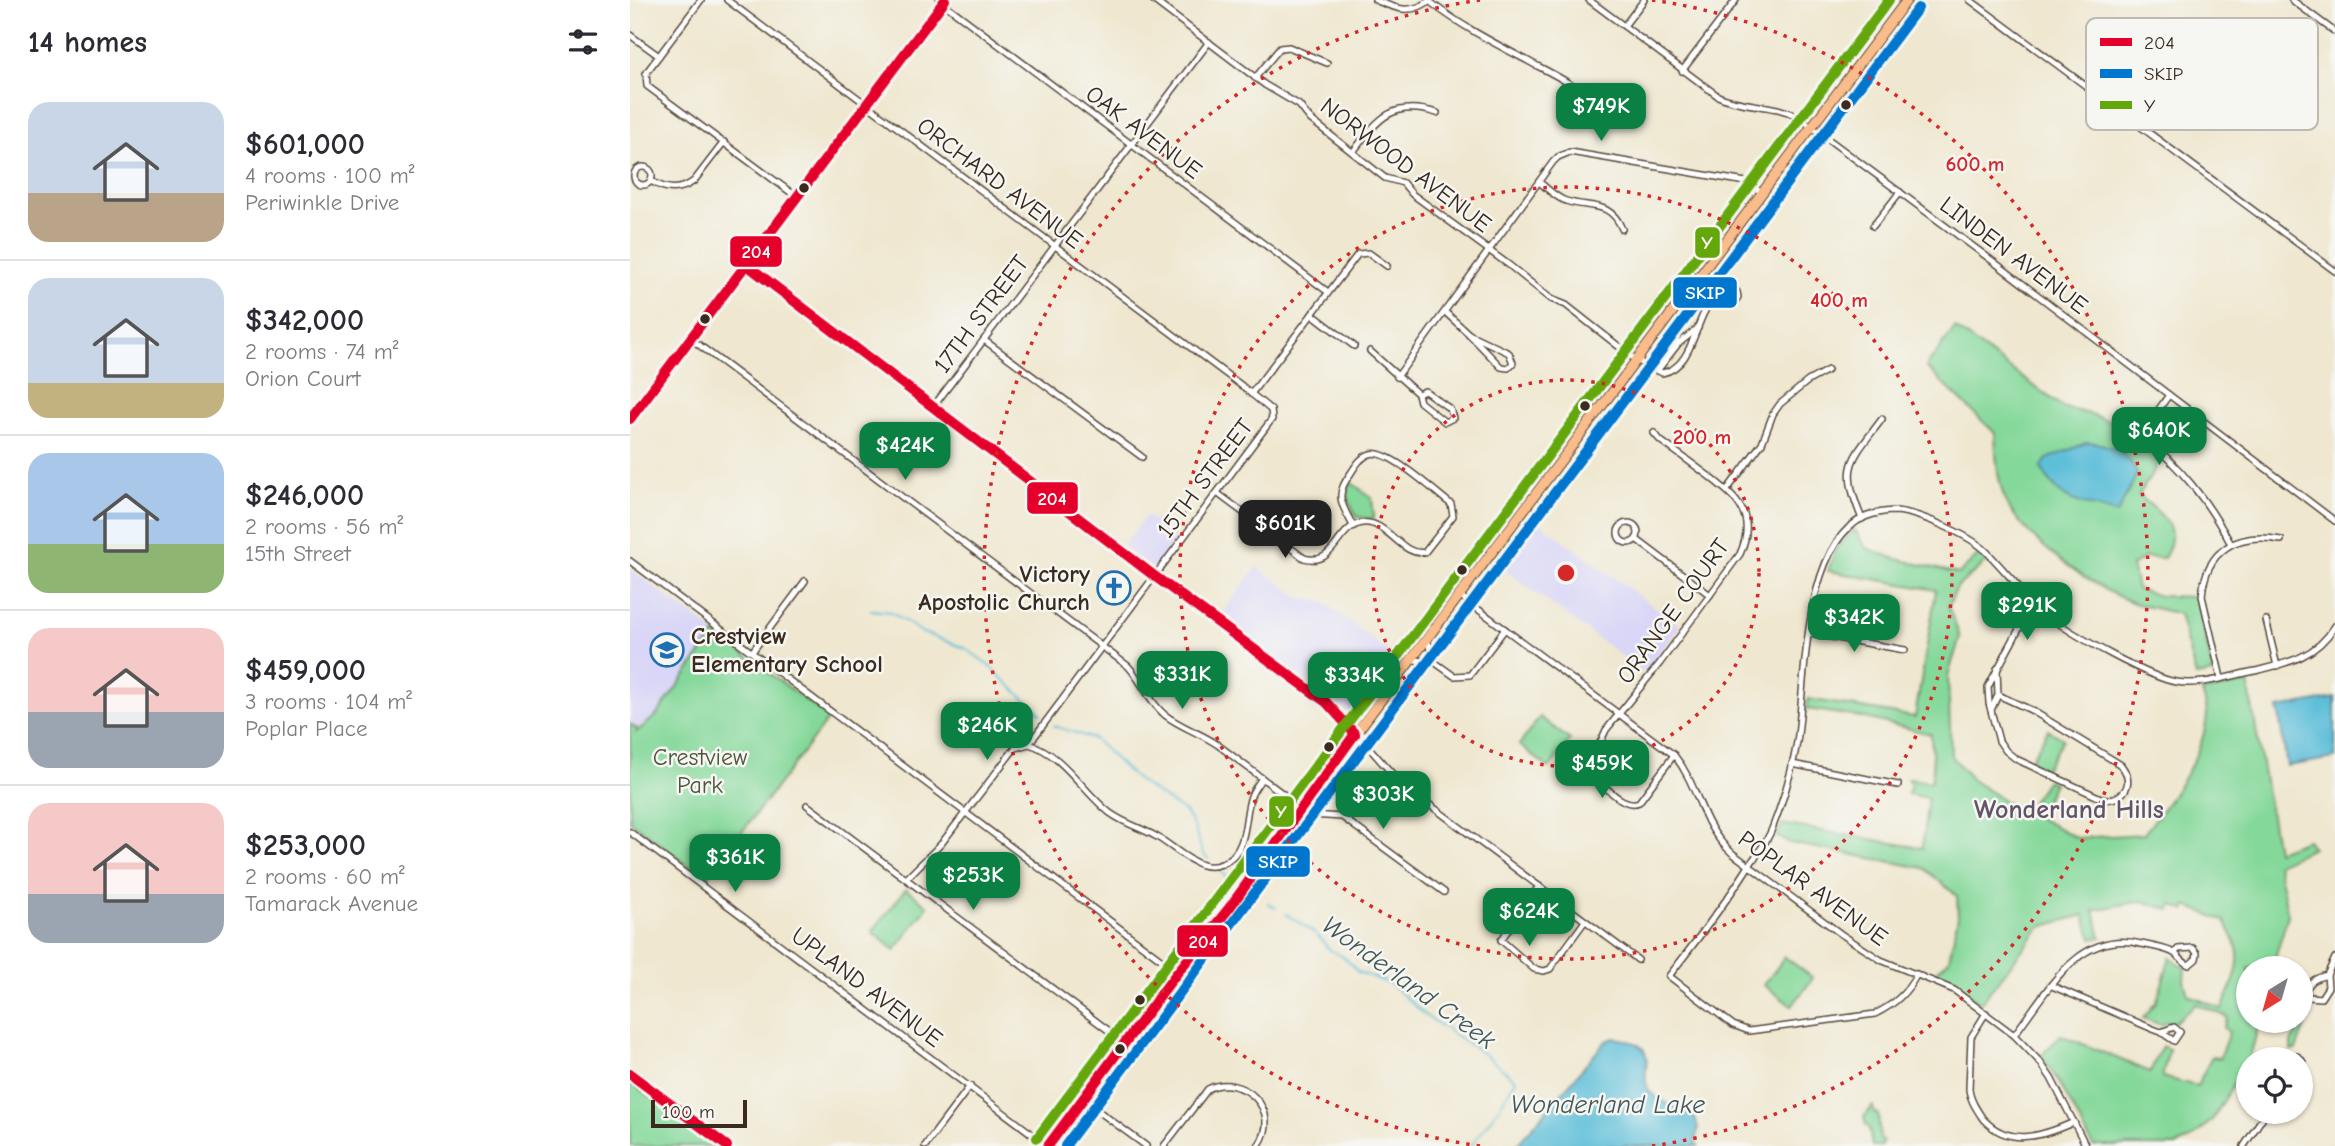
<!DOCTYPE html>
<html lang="en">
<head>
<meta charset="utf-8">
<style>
  body { margin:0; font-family:"Comic Neue",sans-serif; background:#f2f2f3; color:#2b2b33; height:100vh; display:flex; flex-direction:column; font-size:26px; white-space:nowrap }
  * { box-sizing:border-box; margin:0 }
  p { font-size:23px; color:#7c7c81 }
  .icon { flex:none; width:38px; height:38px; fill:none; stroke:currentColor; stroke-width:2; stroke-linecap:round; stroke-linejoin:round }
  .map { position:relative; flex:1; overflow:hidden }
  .panel { display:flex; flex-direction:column; background:#fff; width:630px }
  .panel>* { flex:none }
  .needle { width:46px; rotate:217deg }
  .fabs { position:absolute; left:1606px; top:956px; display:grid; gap:14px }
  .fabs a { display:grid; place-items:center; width:77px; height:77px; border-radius:50%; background:#fff; box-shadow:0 2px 5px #0004; font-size:35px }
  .scale { position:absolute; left:21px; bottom:18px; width:96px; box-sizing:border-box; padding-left:7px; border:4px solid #3b2a1e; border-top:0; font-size:19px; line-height:24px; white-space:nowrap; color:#3b2a1e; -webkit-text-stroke:5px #f6f6f2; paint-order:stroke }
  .price { position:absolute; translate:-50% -60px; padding:0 16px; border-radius:14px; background:#0b8043; color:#fff; font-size:23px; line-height:46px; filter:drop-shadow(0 2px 4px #0008) }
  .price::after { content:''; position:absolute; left:50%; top:42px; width:21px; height:16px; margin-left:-10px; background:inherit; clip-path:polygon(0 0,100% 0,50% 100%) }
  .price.current { background:#222; color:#fff }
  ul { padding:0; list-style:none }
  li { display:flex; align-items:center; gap:21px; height:175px; padding:0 28px }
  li+li { border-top:2px solid #e1e1e2 }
  li span { display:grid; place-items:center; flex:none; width:196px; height:140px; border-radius:21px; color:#555 }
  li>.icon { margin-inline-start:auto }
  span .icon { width:84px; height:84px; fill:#fffc; stroke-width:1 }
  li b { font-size:30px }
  h2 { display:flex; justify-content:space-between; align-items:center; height:84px; padding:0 28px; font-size:30px }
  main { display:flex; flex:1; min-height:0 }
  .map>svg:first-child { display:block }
  .built { fill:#d9d6f7 }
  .green { fill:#84d89a; stroke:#60815c; stroke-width:2 }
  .water { fill:#5abdd8; stroke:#4a747b; stroke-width:2 }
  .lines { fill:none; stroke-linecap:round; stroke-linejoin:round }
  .stream { stroke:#5abdd8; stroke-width:2 }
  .street-casing { stroke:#564639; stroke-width:8 }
  .secondary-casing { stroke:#564639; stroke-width:10 }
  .primary-casing { stroke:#564639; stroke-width:11 }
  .street { stroke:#fff; stroke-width:5 }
  .secondary { stroke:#fde4d0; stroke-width:8 }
  .primary { stroke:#f9bc8a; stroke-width:9 }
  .bus-1-casing { stroke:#f6f6f2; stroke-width:16 }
  .bus-2-casing { stroke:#f6f6f2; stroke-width:16 }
  .bus-3-casing { stroke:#f6f6f2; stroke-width:16 }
  .bus-1 { stroke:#e4002b; stroke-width:10 }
  .bus-2 { stroke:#0076ce; stroke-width:10 }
  .bus-3 { stroke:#64a70b; stroke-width:10 }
  .ring { fill:none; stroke:#d62828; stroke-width:3.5; stroke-dasharray:3.5 7 }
  .bus-dot { fill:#3b2a1e; stroke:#f6f6f2; stroke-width:2.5 }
  .labels { text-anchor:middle; stroke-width:5; stroke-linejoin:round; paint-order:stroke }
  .street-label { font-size:24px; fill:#3b2a1e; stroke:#f6f6f2 }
  .poi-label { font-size:24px; font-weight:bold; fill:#3b2a1e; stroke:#f6f6f2; text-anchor:end }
  .park-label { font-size:24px; fill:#4d563d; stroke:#f6f6f2 }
  .neighbourhood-label { font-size:26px; font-weight:bold; fill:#635465; stroke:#f6f6f2 }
  .water-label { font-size:26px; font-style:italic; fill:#445656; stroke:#f6f6f2 }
  .key { fill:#f6f6f2; stroke:#beb9b2; stroke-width:2 }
  .key-label { font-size:19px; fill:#3b2a1e }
  .centre { fill:#d62828; stroke:#f6f6f2; stroke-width:3.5 }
  .ring-label { font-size:21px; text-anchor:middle; font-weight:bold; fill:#d62828; stroke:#f6f6f2; stroke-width:5; stroke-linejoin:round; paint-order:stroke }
  .line-badge { stroke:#f6f6f2; stroke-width:2.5 }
  .badge-label { font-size:19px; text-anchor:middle; font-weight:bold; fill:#fff }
</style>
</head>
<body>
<main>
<section class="panel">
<h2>14 homes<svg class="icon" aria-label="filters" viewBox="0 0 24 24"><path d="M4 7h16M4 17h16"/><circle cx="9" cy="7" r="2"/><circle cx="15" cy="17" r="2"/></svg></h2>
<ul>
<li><span style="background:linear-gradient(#c9d6e8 65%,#b9a48a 0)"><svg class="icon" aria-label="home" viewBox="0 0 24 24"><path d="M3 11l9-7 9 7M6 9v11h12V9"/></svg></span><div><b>$601,000</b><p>4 rooms · 100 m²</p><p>Periwinkle Drive</p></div></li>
<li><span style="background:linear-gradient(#c9d6e8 75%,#c2b280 0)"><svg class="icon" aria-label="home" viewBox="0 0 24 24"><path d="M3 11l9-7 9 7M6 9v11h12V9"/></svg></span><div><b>$342,000</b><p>2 rooms · 74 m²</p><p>Orion Court</p></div></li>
<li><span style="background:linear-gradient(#a9c7e8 65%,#8fb573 0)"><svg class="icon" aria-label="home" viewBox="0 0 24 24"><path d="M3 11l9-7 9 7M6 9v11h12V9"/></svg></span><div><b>$246,000</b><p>2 rooms · 56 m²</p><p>15th Street</p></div></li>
<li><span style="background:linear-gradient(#f6c9c9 60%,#9aa5b1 0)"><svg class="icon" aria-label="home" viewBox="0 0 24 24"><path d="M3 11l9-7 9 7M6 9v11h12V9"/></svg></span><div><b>$459,000</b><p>3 rooms · 104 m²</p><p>Poplar Place</p></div></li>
<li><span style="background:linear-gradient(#f6c9c9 65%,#9aa5b1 0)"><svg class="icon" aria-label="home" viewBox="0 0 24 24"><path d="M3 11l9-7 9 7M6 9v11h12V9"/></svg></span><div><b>$253,000</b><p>2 rooms · 60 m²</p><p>Tamarack Avenue</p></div></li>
</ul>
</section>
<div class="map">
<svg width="1705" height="1146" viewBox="0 0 1705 1146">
  <rect width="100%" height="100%" fill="#f6f6f2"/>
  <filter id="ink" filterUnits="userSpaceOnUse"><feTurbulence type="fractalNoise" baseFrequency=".0143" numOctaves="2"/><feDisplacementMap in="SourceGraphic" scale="14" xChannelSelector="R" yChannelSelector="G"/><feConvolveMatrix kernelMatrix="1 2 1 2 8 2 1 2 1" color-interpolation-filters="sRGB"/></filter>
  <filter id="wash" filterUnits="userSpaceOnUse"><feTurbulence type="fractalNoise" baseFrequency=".00686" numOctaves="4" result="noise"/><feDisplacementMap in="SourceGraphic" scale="28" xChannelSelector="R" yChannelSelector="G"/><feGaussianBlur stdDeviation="1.57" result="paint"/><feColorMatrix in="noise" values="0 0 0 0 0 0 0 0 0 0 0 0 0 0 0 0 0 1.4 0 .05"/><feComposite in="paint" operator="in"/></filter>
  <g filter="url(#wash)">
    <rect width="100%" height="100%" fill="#efe7cf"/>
    <g class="built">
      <path d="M516,515L547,537L527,567L523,568L516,565L493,546Z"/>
      <path d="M903,518L1050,626L1015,673L868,565Z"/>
      <path d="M627,567L672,599L691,600L769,660L725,718L589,617Z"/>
      <path d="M0,569L86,633L26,716L7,729L0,737Z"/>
    </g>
    <g class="green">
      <path d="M1325,328L1434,408L1460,414L1505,431L1500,439L1530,461L1509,495C1531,516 1553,526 1534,558L1515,557L1502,566L1507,589L1530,596L1567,597L1583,673L1566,676L1549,614C1535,610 1521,608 1507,604C1468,591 1405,546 1382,512C1367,491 1366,458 1365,433L1296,367Z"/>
      <path d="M722,483L742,498L744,519L727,517C720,504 713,496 722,483Z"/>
      <path d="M1225,530L1236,548L1263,558L1329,574L1351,553L1358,561L1328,586L1318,606L1330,637L1318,676L1321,755L1342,780L1394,813L1417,780L1424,783L1407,817L1447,838L1514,834C1539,801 1575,756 1577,714C1577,707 1574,699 1572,692L1618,683L1647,851L1677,840L1683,848L1647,864L1658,915L1642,968H1619V1020H1630L1620,1057L1582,1120L1561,1139L1546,1146H1463L1430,1084L1411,1056L1431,1035L1520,1072L1532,1046L1539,1049L1532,1077L1567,1086L1582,1056L1589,1059L1599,1032L1594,1028L1598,1017L1566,1004L1545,1022H1537L1531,1025L1513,1018L1527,1001L1540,957L1555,968L1554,981L1558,995L1592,1009C1600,990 1612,969 1607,948C1605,939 1599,930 1595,921L1557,906L1555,910L1542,905L1540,910L1512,901L1464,910L1471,937L1462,939L1454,915L1410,927L1351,1003L1325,985L1304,974L1319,959L1328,917L1327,896L1294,868L1160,843L1147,837L1152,824L1292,848L1298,798L1278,794L1281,785L1278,779L1301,782L1303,769L1301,734L1235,718L1177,709L1178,699L1285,717L1306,590L1198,571L1206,548Z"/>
      <path d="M86,633L199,718L76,879L0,821V724L7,729L6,732L26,716Z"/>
      <path d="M910,717L940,740L919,768L889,745Z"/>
      <path d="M1418,730L1433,739L1415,769L1400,761Z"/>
      <path d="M276,889L298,906L265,950L242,932Z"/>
      <path d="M1155,957L1183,978L1162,1006L1134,985Z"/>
      <path d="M1678,1003L1682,1007L1666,1050L1661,1051V1043L1667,1032L1642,1020H1671V1012Z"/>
      <path d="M0,1082L86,1146H0Z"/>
      <path d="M1243,1106L1244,1113L1248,1114L1250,1139L1253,1141L1252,1146H1242L1239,1128L1236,1125L1234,1117Z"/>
    </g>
    <g class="water">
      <path d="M1458,442C1480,444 1499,452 1507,474L1487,514C1449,499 1435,509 1411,468L1417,459Z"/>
      <path d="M1705,698V758L1657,766L1648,708Z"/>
      <path d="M984,1038C1040,1045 1003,1072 1021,1093C1032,1104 1053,1108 1065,1118L1068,1128L1065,1142L1068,1146H886L976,1041Z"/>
    </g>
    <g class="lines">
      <g class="stream">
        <path d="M241,610L261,612L293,633L335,648L356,663L411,714"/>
        <path d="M424,726L464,739L507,780L555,812L564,827L573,854L579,859"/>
        <path d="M588,870L601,880"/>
        <path d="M638,903L646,908"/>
        <path d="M656,914L687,935L699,949L715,958L728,972L761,984L796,1016L854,1054L886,1080L867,1110L841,1146"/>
      </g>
    </g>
  </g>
  <g filter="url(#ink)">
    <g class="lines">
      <defs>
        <g id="street">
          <path d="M71,0L16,73L17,86L167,197"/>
          <path d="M97,0L612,386L641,410L642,419L399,744L385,748L311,844L277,878"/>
          <path d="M309,0L698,292"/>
          <path d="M523,0L635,85L669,105L680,119L755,178L773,183L782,194L879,265L921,299L936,305L1006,360L1032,373C1065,367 1064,317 1083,300"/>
          <path d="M745,0C765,8 781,16 800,0"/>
          <path d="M959,0L1088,96C1114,108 1142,103 1167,116L1368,265L1705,521"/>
          <path d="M1340,0L1705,271"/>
          <path d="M1662,0L1705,32"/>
          <path d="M799,1C829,25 864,43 898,61C920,73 945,83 961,103"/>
          <path d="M994,26L1014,0"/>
          <path d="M0,35L29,56"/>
          <path d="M1052,71L1106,0"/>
          <path d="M625,78L650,48L659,47L697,63"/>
          <path d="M1501,120L1556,48L1532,27"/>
          <path d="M723,152C748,119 762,99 807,113"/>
          <circle cx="13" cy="176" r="9"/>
          <path d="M21,181C36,190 49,192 64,181L94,142"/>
          <path d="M909,182C917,188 926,198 936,201C961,209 980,200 992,229"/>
          <path d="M1243,226L1270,192"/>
          <path d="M117,265L523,575L696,702C725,727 747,761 776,787L1008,960"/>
          <path d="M1099,287L1107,292L1108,297L1104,303L1090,304L1083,300L1091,289Z"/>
          <path d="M815,312L839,334"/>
          <path d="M682,314L724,346"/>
          <path d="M839,334L879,353L883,363L878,368L871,367Z"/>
          <path d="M61,339L498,666C512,681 519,702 535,715C552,728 571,733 588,745L681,815L712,817L814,892"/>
          <path d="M354,340L512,457"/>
          <path d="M740,351L788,394"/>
          <path d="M1027,371L1048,344L1068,328"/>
          <path d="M767,377L923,162L928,157L940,152L1116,182L1131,192"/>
          <path d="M795,391L820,409L823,418L815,422L790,402L788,394Z"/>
          <path d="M621,394L728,254L739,253L757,266"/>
          <path d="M1539,395L1511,434C1552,469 1575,497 1601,544"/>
          <path d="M303,407L579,42"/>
          <path d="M1024,433L1031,441C1048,453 1064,465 1080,477C1108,499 1127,516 1110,554L1030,663L976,730L960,765L961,774C973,784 993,809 1009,802L1044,755"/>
          <path d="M1097,490L1132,443L1143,414L1150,404L1178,381L1198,370"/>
          <path d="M587,493L674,558C706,567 705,528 732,523C757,519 772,558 795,552L823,516L821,504L817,501C802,489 757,448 740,454C731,457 726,465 721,473C704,496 711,502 723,526"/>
          <path d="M1232,519C1210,465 1220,462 1252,419"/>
          <circle cx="998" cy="533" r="10"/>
          <path d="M1006,539L1080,595"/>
          <path d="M0,561L548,972"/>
          <path d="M829,595L1044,755C1071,789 1069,824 1102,853L1211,934L1251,960L1324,990L1384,1035L1410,1062L1421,1078L1456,1146"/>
          <path d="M1636,620L1647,666"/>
          <path d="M1179,633L1275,650"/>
          <path d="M797,638L803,661"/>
          <path d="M122,652L175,581"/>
          <path d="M781,660L803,661L824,676L840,675L875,629"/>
          <path d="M1591,678L1572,596C1576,549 1607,532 1651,540"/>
          <path d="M1368,695L1401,710L1491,765C1504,782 1497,798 1475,800L1386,759L1376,751L1369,741L1359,703L1358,687L1403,603"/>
          <path d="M1361,710L1368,695L1367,669"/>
          <path d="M399,744C432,753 454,793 480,813C495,824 512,828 527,837C550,850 575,882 602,857C618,841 614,816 621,796C623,790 628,784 632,778"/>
          <path d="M1162,764L1268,785"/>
          <path d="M177,805L494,1042"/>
          <path d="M0,832L418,1146"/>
          <path d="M909,886L871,940L904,969L914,971L920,969L955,921"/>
          <path d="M1287,974C1277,993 1265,1004 1245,1014L1119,1031L1103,1025L1039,976C1066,941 1093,907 1117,869C1125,856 1136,844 1142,829C1153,801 1162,772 1167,742C1176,684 1172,544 1235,517C1245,513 1255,511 1266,511C1289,513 1340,535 1357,552C1378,574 1396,597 1420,617C1441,634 1520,678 1546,682C1573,686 1599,676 1625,671C1658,663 1686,657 1705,626"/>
          <path d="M1697,975L1698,987L1691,998L1679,997L1676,990C1681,980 1686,978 1697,975Z"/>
          <path d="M1697,975L1705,958"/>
          <path d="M1422,986L1523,1029L1531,1032L1544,1027L1550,1032L1544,1041L1531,1032"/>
          <path d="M1356,1013L1341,1037L1339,1089C1340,1100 1347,1110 1353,1119C1378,1146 1409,1138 1444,1122"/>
          <path d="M1384,1035C1416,994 1448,928 1511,944C1521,946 1533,948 1542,952C1549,955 1551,962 1559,965L1566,959L1567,953L1563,948L1548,949L1545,953"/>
          <path d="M1658,1059L1667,1056C1674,1060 1675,1066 1671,1073"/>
          <path d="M452,1099L516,1146"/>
          <path d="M295,1146L340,1086"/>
          <path d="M534,1146L578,1089C612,1072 654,1111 628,1146"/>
          <path d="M1614,1146L1637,1111"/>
        </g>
        <g id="secondary">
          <path d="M0,419L315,0"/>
          <path d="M0,1074L97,1146"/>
        </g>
        <path id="primary" d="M418,1146C507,1025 601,908 687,785L1277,0"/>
      </defs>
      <use href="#street" class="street-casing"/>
      <use href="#secondary" class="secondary-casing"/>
      <use href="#primary" class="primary-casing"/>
      <use href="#street" class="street"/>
      <use href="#secondary" class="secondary"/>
      <use href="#primary" class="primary"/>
      <defs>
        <g id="bus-1">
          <path d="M117,265L523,575L696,702L725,734"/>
          <path d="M0,419L315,0"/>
          <path d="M0,1074L97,1146"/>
          <path d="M418,1146L543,978L600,907L725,734"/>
        </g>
        <path id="bus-2" d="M435,1146L1288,8"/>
        <path id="bus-3" d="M407,1138L1259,0"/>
      </defs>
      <use href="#bus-1" class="bus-1-casing"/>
      <use href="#bus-2" class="bus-2-casing"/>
      <use href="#bus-3" class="bus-3-casing"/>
      <use href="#bus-1" class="bus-1"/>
      <use href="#bus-2" class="bus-2"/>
      <use href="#bus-3" class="bus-3"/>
    </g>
  </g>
  <g class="ring">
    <circle cx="936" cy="573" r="193"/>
    <circle cx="936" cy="573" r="386"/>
    <path d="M850 1146A579 579 0 0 1 850 0M1022 0A579 579 0 0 1 1022 1146"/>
  </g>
  <defs>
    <symbol id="church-ring" viewBox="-11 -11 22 22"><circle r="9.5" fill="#f6f6f2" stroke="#1f6fb2" stroke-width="1.5"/><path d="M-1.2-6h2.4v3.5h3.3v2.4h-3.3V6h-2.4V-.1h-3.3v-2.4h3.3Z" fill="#1f6fb2"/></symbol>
    <symbol id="school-ring" viewBox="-11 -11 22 22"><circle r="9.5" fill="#f6f6f2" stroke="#1f6fb2" stroke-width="1.5"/><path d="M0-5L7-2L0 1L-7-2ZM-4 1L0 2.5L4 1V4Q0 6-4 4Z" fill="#1f6fb2"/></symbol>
  </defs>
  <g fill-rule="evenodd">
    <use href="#church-ring" x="465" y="569" width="38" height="38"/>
    <use href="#school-ring" x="18" y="631" width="38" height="38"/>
  </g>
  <g class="bus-dot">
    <circle cx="1216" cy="105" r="6"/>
    <circle cx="174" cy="188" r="6"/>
    <circle cx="75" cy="319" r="6"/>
    <circle cx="955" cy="406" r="6"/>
    <circle cx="832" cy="570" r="6"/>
    <circle cx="699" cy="747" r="6"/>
    <circle cx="510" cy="1000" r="6"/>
    <circle cx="490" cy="1049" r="6"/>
  </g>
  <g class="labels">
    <g class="street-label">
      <text transform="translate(514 132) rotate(37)" y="8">OAK AVENUE</text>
      <text transform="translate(776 165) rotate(37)" y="8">NORWOOD AVENUE</text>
      <text transform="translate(370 183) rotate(37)" y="8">ORCHARD AVENUE</text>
      <text transform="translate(1384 255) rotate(37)" y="8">LINDEN AVENUE</text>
      <text transform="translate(351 314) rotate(-53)" y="8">17TH STREET</text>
      <text transform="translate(575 478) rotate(-53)" y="8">15TH STREET</text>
      <text transform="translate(1043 611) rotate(-54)" y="8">ORANGE COURT</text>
      <text transform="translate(1183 888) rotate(36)" y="8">POPLAR AVENUE</text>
      <text transform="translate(237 987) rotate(37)" y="8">UPLAND AVENUE</text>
    </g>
    <g class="poi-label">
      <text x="460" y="582">Victory<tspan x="460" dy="28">Apostolic Church</tspan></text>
      <text x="61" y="644" text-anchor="start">Crestview<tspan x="61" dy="28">Elementary School</tspan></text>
    </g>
    <g class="park-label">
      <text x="70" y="765">Crestview<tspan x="70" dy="28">Park</tspan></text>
    </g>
    <g class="neighbourhood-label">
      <text x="1439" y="818">Wonderland Hills</text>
    </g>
    <g class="water-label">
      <text transform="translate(779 982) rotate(36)" y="9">Wonderland Creek</text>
      <text x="978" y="1113">Wonderland Lake</text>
    </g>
  </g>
  <rect x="1456" y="18" width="232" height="112" rx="10" class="key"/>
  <rect x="1470" y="38" width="32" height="8" fill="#e4002b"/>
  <rect x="1470" y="69" width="32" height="9" fill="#0076ce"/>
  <rect x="1470" y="101" width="32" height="8" fill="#64a70b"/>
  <g class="key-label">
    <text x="1514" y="49">204</text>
    <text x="1514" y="80">SKIP</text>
    <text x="1514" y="112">Y</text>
  </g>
  <circle cx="936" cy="573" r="10" class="centre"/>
  <g class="ring-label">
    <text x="1345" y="171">600 m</text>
    <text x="1209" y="307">400 m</text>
    <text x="1072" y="444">200 m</text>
  </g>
  <g class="line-badge">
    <rect x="1064" y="226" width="27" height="33" rx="7" fill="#64a70b"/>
    <rect x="99" y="235" width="54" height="33" rx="7" fill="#e4002b"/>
    <rect x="1042" y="276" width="66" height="33" rx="7" fill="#0076ce"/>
    <rect x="396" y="481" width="53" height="34" rx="7" fill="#e4002b"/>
    <rect x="638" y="795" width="27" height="33" rx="7" fill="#64a70b"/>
    <rect x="615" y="845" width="66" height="33" rx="7" fill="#0076ce"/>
    <rect x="546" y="924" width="53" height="34" rx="7" fill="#e4002b"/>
  </g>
  <g class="badge-label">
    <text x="1077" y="249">Y</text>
    <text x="126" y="258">204</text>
    <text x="1075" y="299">SKIP</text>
    <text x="422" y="505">204</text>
    <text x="651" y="818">Y</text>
    <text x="648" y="868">SKIP</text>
    <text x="573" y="948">204</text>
  </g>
</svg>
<div class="fabs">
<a><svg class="needle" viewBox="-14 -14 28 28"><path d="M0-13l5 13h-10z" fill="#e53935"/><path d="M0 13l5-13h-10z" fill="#7c7c81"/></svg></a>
<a><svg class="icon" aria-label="locate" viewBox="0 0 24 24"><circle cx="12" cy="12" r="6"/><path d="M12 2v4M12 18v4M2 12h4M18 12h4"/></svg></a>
</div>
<div class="scale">100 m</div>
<b class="price" style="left:971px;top:143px">$749K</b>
<b class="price" style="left:1529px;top:467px">$640K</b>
<b class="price" style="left:275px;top:482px">$424K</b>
<b class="price current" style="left:655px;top:560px">$601K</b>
<b class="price" style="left:1397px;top:642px">$291K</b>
<b class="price" style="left:1224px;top:654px">$342K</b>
<b class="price" style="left:552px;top:711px">$331K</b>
<b class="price" style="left:724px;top:712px">$334K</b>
<b class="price" style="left:357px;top:762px">$246K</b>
<b class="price" style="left:972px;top:800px">$459K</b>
<b class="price" style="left:753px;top:831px">$303K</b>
<b class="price" style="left:105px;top:894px">$361K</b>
<b class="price" style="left:343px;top:912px">$253K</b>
<b class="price" style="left:899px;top:948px">$624K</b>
</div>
</main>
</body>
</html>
